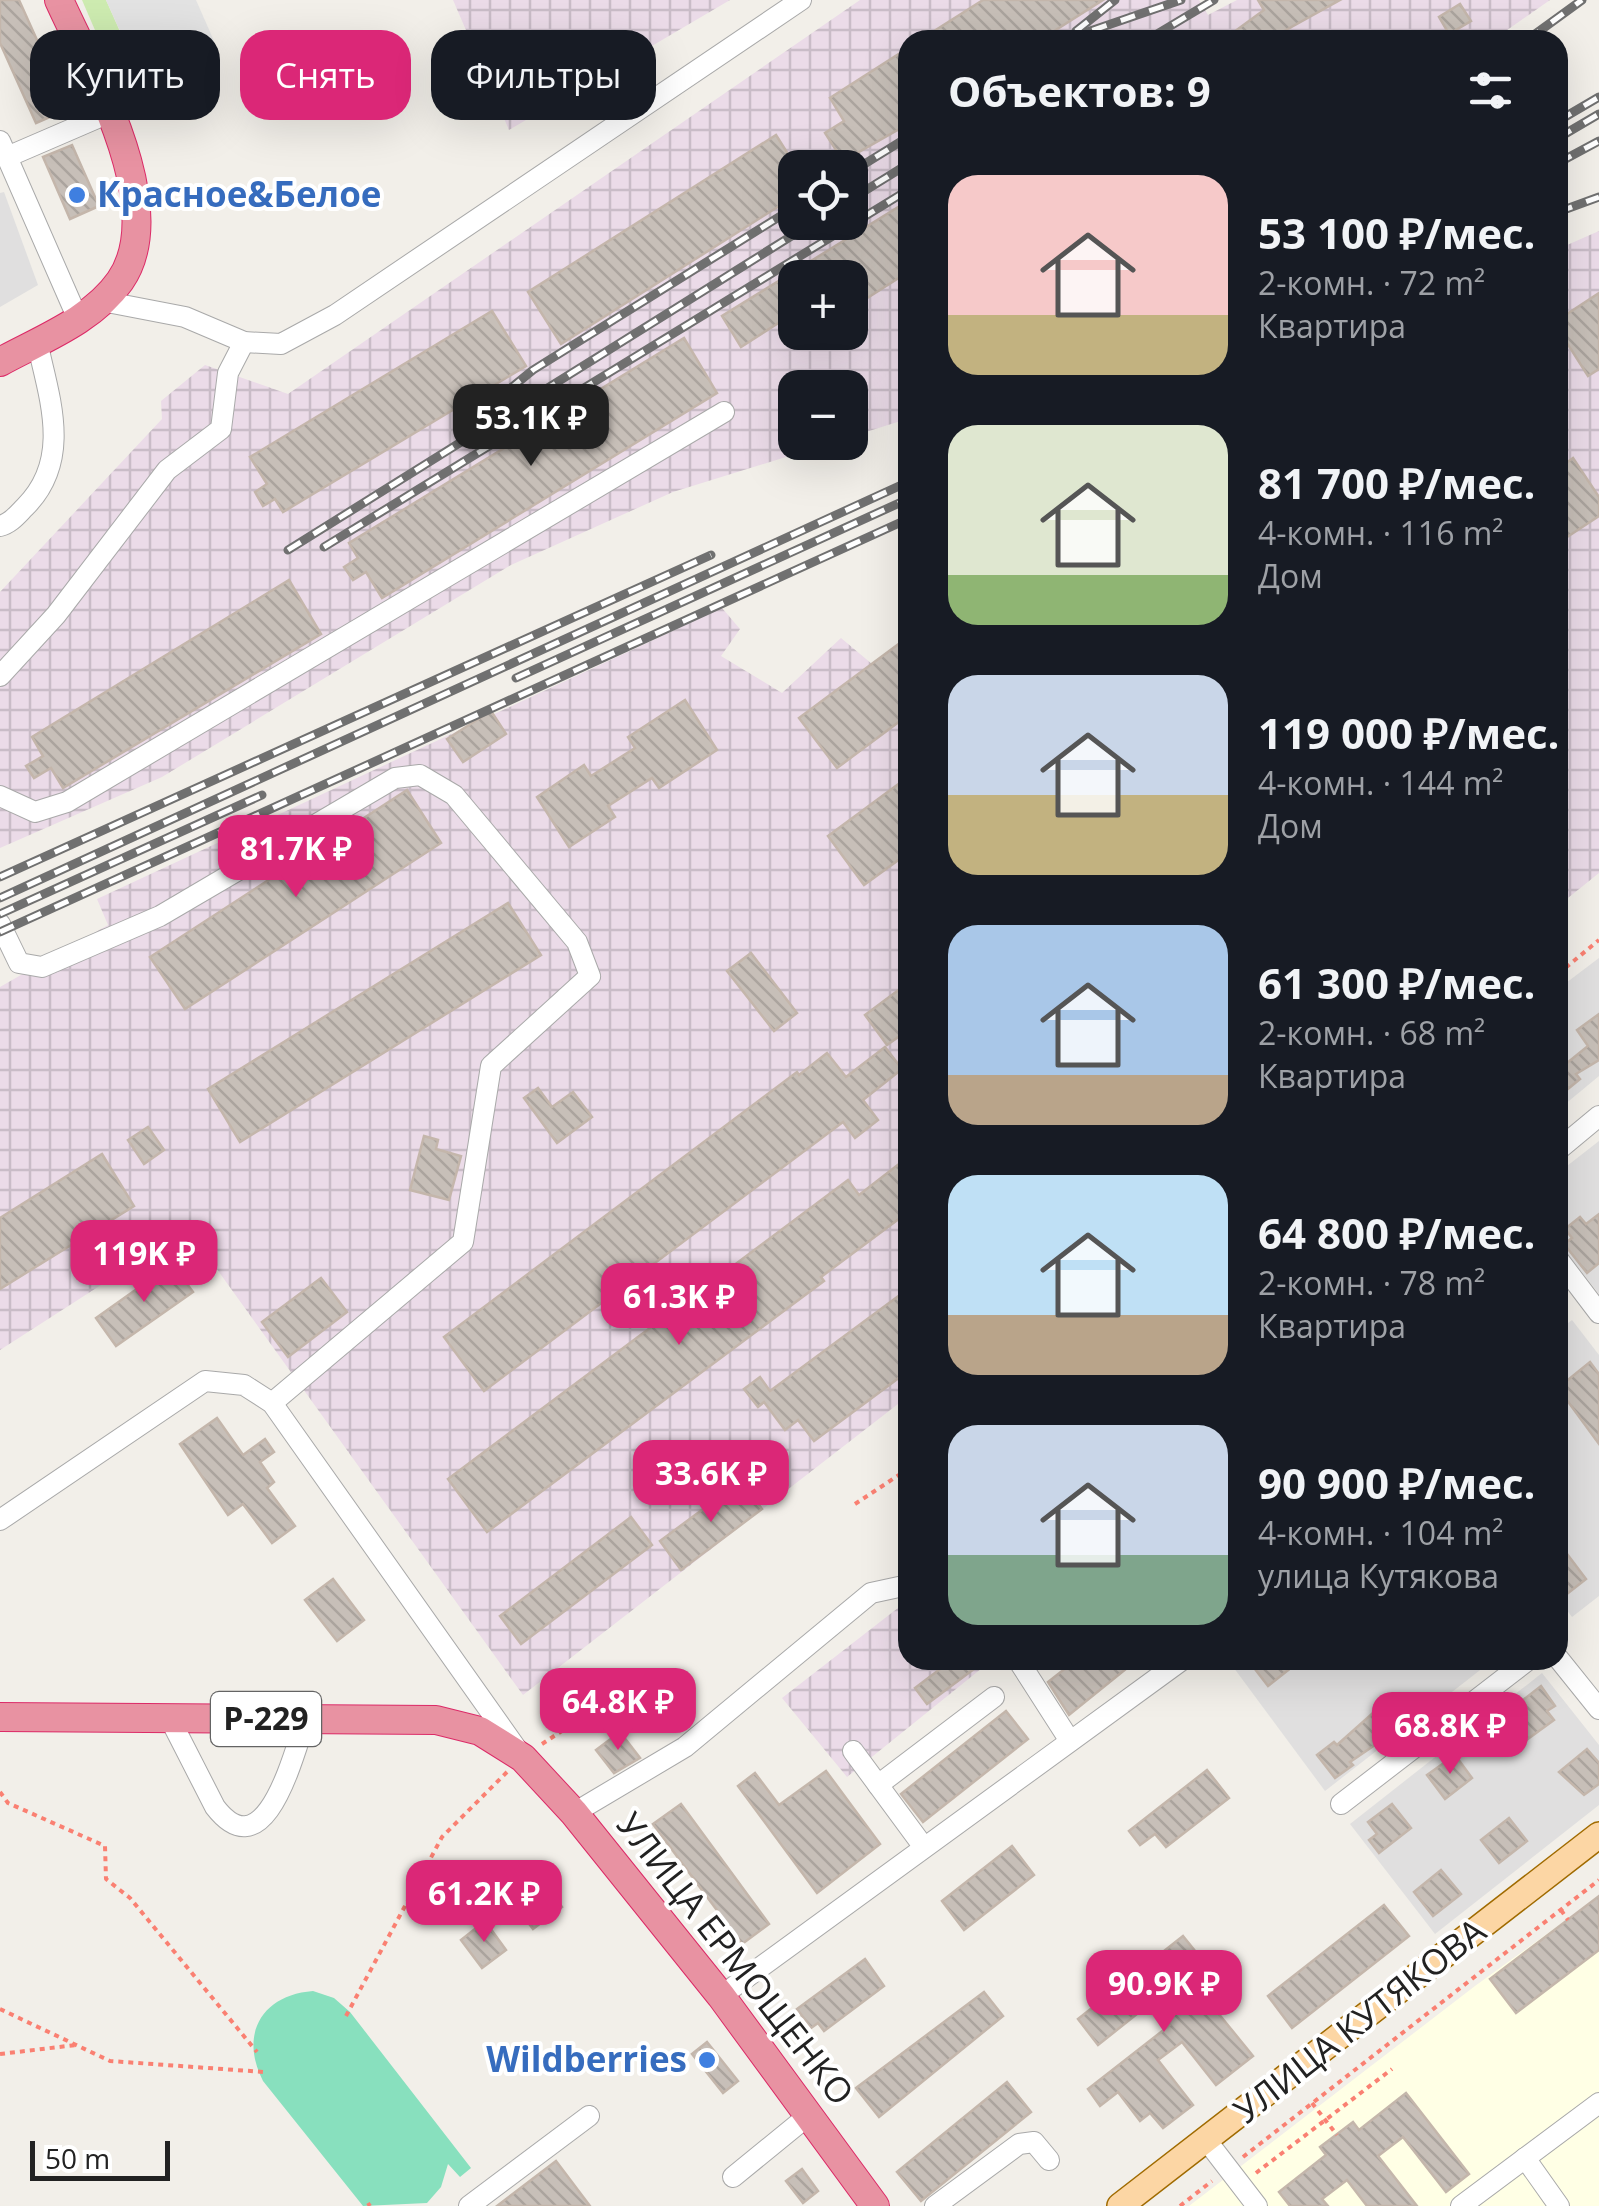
<!DOCTYPE html>
<html lang="ru">
<head>
<meta charset="utf-8">
<style>
  body { margin:0; font-family:"Open Sans",sans-serif; background:#242831; color:#f1f3f6; height:100vh; display:flex; flex-direction:column; font-size:38px; white-space:nowrap }
  * { box-sizing:border-box; margin:0 }
  p { font-size:32px; color:#9ea1a6 }
  .icon { flex:none; width:55px; height:55px; fill:none; stroke:currentColor; stroke-width:2; stroke-linecap:round; stroke-linejoin:round }
  .map { position:relative; flex:1; overflow:hidden }
  .panel { position:absolute; left:898px; top:30px; width:670px; height:1640px; display:flex; flex-direction:column; background:#171b24; border-radius:30px; box-shadow:0 10px 40px #0002 }
  .panel>* { flex:none }
  .banner { position:absolute; left:30px; top:30px; width:718px; height:90px; display:flex; gap:20px }
  .fabs { position:absolute; left:778px; top:150px; display:grid; gap:20px }
  .fabs a { display:grid; place-items:center; width:90px; height:90px; border-radius:20px; background:#171b24; box-shadow:0 10px 40px #0002; font-size:50px }
  .scale { position:absolute; left:30px; bottom:25px; width:140px; box-sizing:border-box; padding-left:10px; border:5px solid #222; border-top:0; font-size:28px; line-height:35px; white-space:nowrap; color:#222; -webkit-text-stroke:8px #fff; paint-order:stroke }
  .price { position:absolute; translate:-50% -85px; padding:0 22px; border-radius:20px; background:#db2777; color:#fff; font-size:32px; line-height:65px; filter:drop-shadow(0 2px 5px #0008) }
  .price::after { content:''; position:absolute; left:50%; top:60px; width:30px; height:22px; margin-left:-15px; background:inherit; clip-path:polygon(0 0,100% 0,50% 100%) }
  .price.on { background:#222; color:#fff }
  ul { padding:0; list-style:none }
  li { display:flex; align-items:center; gap:30px; height:250px; padding:0 50px }
  li span { display:grid; place-items:center; flex:none; width:280px; height:200px; border-radius:30px; color:#555 }
  li>.icon { margin-inline-start:auto }
  span .icon { width:120px; height:120px; fill:#fffc; stroke-width:1 }
  li b { font-size:42px }
  h2 { display:flex; justify-content:space-between; align-items:center; height:120px; padding:0 50px; font-size:42px }
  .tag { padding:0 35px; border-radius:30px; background:#171b24; box-shadow:0 10px 40px #0002; font-size:35px; line-height:90px }
  .tag.on { background:#db2777; color:#fff }
  .map>svg:first-child { display:block }
  .residential { fill:#e0dfdf }
  .industrial { fill:url(#industrial-grid); fill-rule:evenodd }
  .education { fill:#ffffe5 }
  .grass { fill:url(#grass-tufts) }
  .pitch { fill:#88e0be }
  .parking { fill:#e2e2e2 }
  .building { fill:url(#building-back-hatch); stroke:#c4b6ab; stroke-width:2.5 }
  .lines { fill:none; stroke-linecap:round; stroke-linejoin:round }
  .minor-casing { stroke:#a9a9a9; stroke-width:22 }
  .major-casing { stroke:#a06b00; stroke-width:28 }
  .highway-casing { stroke:#dc2a67; stroke-width:30 }
  .path { stroke:#fa8072; stroke-width:4; stroke-dasharray:5 5; stroke-linecap:butt }
  .minor { stroke:#fff; stroke-width:20 }
  .major { stroke:#fcd6a4; stroke-width:25 }
  .highway { stroke:#e892a2; stroke-width:28 }
  .rail-casing { stroke:#707070; stroke-width:9 }
  .rail { stroke:#fff; stroke-width:5; stroke-dasharray:15; stroke-linecap:butt }
  .shop-dot { fill:#3f7fe0; stroke:#fff; stroke-width:4 }
  .labels { text-anchor:middle; stroke-width:8; stroke-linejoin:round; paint-order:stroke }
  .shield { fill:#fff; stroke:#646464; stroke-width:2.5 }
  .shield-label { font-size:32px; font-weight:bold; fill:#222 }
  .shop-label { font-size:35px; font-weight:bold; fill:#366cbe; stroke:#fff; text-anchor:start }
  .street-label { font-size:35px; fill:#222; stroke:#fff }
</style>
</head>
<body>
<div class="map">
<svg width="1599" height="2206" viewBox="0 0 1599 2206">
  <defs>
    <pattern id="industrial-grid" width="8" height="8" patternUnits="userSpaceOnUse" patternTransform="scale(2.5)"><rect width="8" height="8" fill="#ebdbe8"/><path d="M0 4h8M4 0v8" fill="none" stroke="#c9bcc7"/></pattern>
    <pattern id="grass-tufts" width="24" height="20" patternUnits="userSpaceOnUse" patternTransform="scale(2.5)"><rect width="24" height="20" fill="#cdebb0"/><path d="M3 7l-1-3M5 7V3M7 7l1-3M15 17l-1-3M17 17v-4M19 17l1-3" fill="none" stroke="#b0c997"/></pattern>
    <pattern id="building-back-hatch" width="6" height="6" patternUnits="userSpaceOnUse" patternTransform="scale(2.5)"><rect width="6" height="6" fill="#c7bfb8"/><path d="M-1 5l2 2M0 0l6 6M5-1l2 2" fill="none" stroke="#aba49e"/></pattern>
  </defs>
  <rect width="100%" height="100%" fill="#f2efe9"/>
  <g class="residential">
    <path d="M4,192L38,285L0,307V193Z"/>
    <path d="M1599,958V1076L1558,1110V989Z"/>
    <path d="M1599,1141V1294L1558,1241V1173Z"/>
    <path d="M1572,1320L1599,1355V1596L1572,1617L1558,1598V1331Z"/>
    <path d="M1228,1660H1493L1325,1791Z"/>
    <path d="M1542,1673L1599,1745V1805L1435,1934L1350,1824Z"/>
  </g>
  <g class="industrial">
    <path d="M453,0H730L509,130Z"/>
    <path d="M860,0H1199L1208,15L1237,0H1550L1493,40H908L907,419L850,437V388H795V442L831,443L673,492L511,565L162,777L0,848V592L162,419L161,401L205,365L288,394ZM795,168H850V222H795ZM795,278H850V332H795Z"/>
    <path d="M1599,231V873L1558,906V249Z"/>
    <path d="M722,608L740,629L721,656L782,693L841,638L872,664L907,637V1397L523,1695L188,1229L0,1350V987L108,925L97,899Z"/>
    <path d="M907,1601L908,1660H992L847,1777L782,1698Z"/>
  </g>
  <path class="education" d="M1599,1896V2206H1189L1475,1986Z"/>
  <path class="grass" d="M82,0H106L134,63L113,72Z"/>
  <path class="pitch" d="M313,1991L334,1998L350,2012L471,2168L460,2177L448,2164L441,2187L427,2203L363,2206L263,2081C239,2034 262,1995 313,1991Z"/>
  <path class="parking" d="M106,0H196L214,41L139,73Z"/>
  <g class="building">
    <path d="M0,0H19L68,109L36,123L0,43Z"/>
    <path d="M983,0H1103L1040,40H920Z"/>
    <path d="M1258,0H1340L1268,40H1223L1264,10Z"/>
    <path d="M1460,4L1471,21L1449,34L1439,17Z"/>
    <path d="M908,48V124L843,161L825,133L844,121L830,98Z"/>
    <path d="M776,135L795,165V196L561,344L528,292Z"/>
    <path d="M72,145L99,206L70,219L43,157Z"/>
    <path d="M908,201V272L850,309V278H795V345L780,322L741,347L722,316Z"/>
    <path d="M1599,293V369L1588,376L1558,329V320Z"/>
    <path d="M492,311L526,366L283,512L275,499L263,506L255,492L267,484L250,457Z"/>
    <path d="M684,338L717,393L382,598L366,572L353,580L344,567L358,558L349,543Z"/>
    <path d="M1573,458L1599,497V516L1558,543V469Z"/>
    <path d="M289,580L321,634L63,788L51,768L34,778L26,766L43,756L32,737Z"/>
    <path d="M908,637V715L837,768L799,718Z"/>
    <path d="M685,700L717,750L659,788L652,778L608,806L615,817L569,847L537,797L584,765L591,776L635,748L628,737Z"/>
    <path d="M491,711L506,734L463,762L447,739Z"/>
    <path d="M908,777V853L864,885L828,836Z"/>
    <path d="M407,790L441,843L185,1009L150,957Z"/>
    <path d="M508,903L541,955L240,1142L208,1089Z"/>
    <path d="M751,953L797,1013L774,1031L727,971Z"/>
    <path d="M908,983V1030L887,1045L865,1015Z"/>
    <path d="M1599,1014V1060L1576,1074L1580,1079L1558,1097V1051L1567,1063L1588,1046L1577,1030Z"/>
    <path d="M885,1047L902,1069L863,1100L878,1120L855,1138L843,1122L484,1391L444,1337L797,1072L799,1075L827,1053L846,1077Z"/>
    <path d="M538,1088L552,1107L573,1092L592,1117L557,1143L524,1098Z"/>
    <path d="M148,1127L164,1150L144,1164L128,1140Z"/>
    <path d="M424,1136L438,1140L436,1149L461,1156L449,1200L410,1190Z"/>
    <path d="M102,1154L134,1206L0,1289V1218Z"/>
    <path d="M908,1157V1212L821,1277L824,1281L487,1532L448,1479L848,1180L859,1195Z"/>
    <path d="M1599,1214V1263L1587,1273L1564,1244L1572,1238L1565,1229L1580,1217L1586,1224Z"/>
    <path d="M172,1264L193,1292L116,1346L96,1318Z"/>
    <path d="M321,1278L347,1312L288,1357L262,1322Z"/>
    <path d="M908,1289V1371L814,1441L798,1420L785,1430L764,1402L758,1407L744,1389L760,1377L770,1391Z"/>
    <path d="M1590,1362L1599,1374V1444L1558,1388Z"/>
    <path d="M217,1418L243,1455L265,1439L274,1452L260,1462L274,1482L267,1488L295,1526L272,1543L243,1504L228,1515L180,1444Z"/>
    <path d="M741,1481L762,1509L681,1570L660,1541Z"/>
    <path d="M631,1517L652,1545L521,1644L500,1616Z"/>
    <path d="M1558,1542L1586,1579L1558,1601Z"/>
    <path d="M333,1579L364,1620L337,1641L305,1600Z"/>
    <path d="M952,1660H986L927,1704L915,1688Z"/>
    <path d="M1076,1660H1137L1069,1715L1048,1682Z"/>
    <path d="M1248,1660H1301L1268,1686Z"/>
    <path d="M1541,1686L1555,1706L1547,1711L1554,1720L1525,1741L1516,1730L1526,1723L1514,1707Z"/>
    <path d="M1384,1703L1396,1720L1389,1725L1394,1732L1350,1762L1353,1765L1335,1778L1317,1755L1334,1742L1337,1745Z"/>
    <path d="M1006,1711L1028,1739L923,1822L901,1794Z"/>
    <path d="M620,1732L640,1758L614,1773L596,1750Z"/>
    <path d="M1587,1749L1599,1763V1784L1584,1795L1559,1772Z"/>
    <path d="M1455,1755L1472,1778L1445,1799L1427,1775Z"/>
    <path d="M1207,1770L1229,1798L1166,1847L1155,1834L1140,1845L1129,1831Z"/>
    <path d="M826,1771L880,1844L817,1893L738,1786L755,1773L779,1805Z"/>
    <path d="M681,1804L769,1924L742,1944L653,1824Z"/>
    <path d="M1392,1804L1411,1828L1379,1853L1369,1840L1377,1834L1368,1822Z"/>
    <path d="M1509,1818L1527,1841L1499,1863L1481,1840Z"/>
    <path d="M1012,1846L1034,1875L964,1930L942,1901Z"/>
    <path d="M1441,1870L1461,1894L1433,1916L1414,1892Z"/>
    <path d="M540,1878L562,1907L533,1929L511,1900Z"/>
    <path d="M1599,1896V1950L1516,2013L1490,1979Z"/>
    <path d="M1384,1905L1409,1936L1292,2028L1268,1996Z"/>
    <path d="M485,1921L506,1950L482,1968L461,1940Z"/>
    <path d="M1183,1936L1204,1962L1187,1975L1253,2056L1216,2085L1182,2042L1158,2060L1193,2105L1163,2128L1150,2113L1140,2121L1118,2092L1100,2106L1088,2089L1170,2025L1152,2002L1098,2045L1078,2019Z"/>
    <path d="M865,1959L884,1986L824,2031L818,2023L811,2028L797,2009Z"/>
    <path d="M984,1992L1003,2016L879,2117L856,2088Z"/>
    <path d="M707,2042L738,2081L723,2093L692,2054Z"/>
    <path d="M1007,2082L1031,2112L921,2201L897,2172Z"/>
    <path d="M1406,2093L1469,2174L1446,2192L1403,2137L1378,2156L1417,2206H1367L1347,2180L1322,2199L1328,2206H1290L1279,2192L1326,2155L1320,2147L1353,2122L1359,2130Z"/>
    <path d="M556,2161L590,2206H497Z"/>
    <path d="M802,2169L818,2191L803,2203L786,2181Z"/>
  </g>
  <g class="lines">
    <defs>
      <g id="minor">
        <path d="M0,141L78,319"/>
        <path d="M7,157L109,113"/>
        <path d="M102,301L185,317L244,342L281,344L335,315L801,0"/>
        <path d="M0,526C11,523 17,515 25,507C72,460 50,400 37,342"/>
        <path d="M0,676L56,615L167,470L221,429L228,373L244,342"/>
        <path d="M0,796L35,812L67,802L724,412"/>
        <path d="M0,924L19,963L42,967L160,916L395,778L420,775L454,795L577,942L590,976L491,1066L463,1242L272,1403"/>
        <path d="M1558,1150L1599,1116"/>
        <path d="M1558,1259L1599,1313"/>
        <path d="M0,1520L205,1381L244,1385L272,1403L519,1752"/>
        <path d="M1558,1658L1599,1709"/>
        <path d="M1018,1660L1070,1741"/>
        <path d="M170,1719L215,1807C266,1873 294,1751 306,1719"/>
        <path d="M853,1751L923,1846"/>
        <path d="M878,1785L994,1697"/>
        <path d="M1341,1804L1528,1660"/>
        <path d="M574,1813L685,1747L871,1593L908,1585"/>
        <path d="M721,1996L1182,1660"/>
        <path d="M1207,2141L1257,2206"/>
        <path d="M1525,2158L1559,2206"/>
        <path d="M733,2177L809,2115"/>
        <path d="M469,2206L589,2116"/>
        <path d="M935,2206L1019,2144L1034,2142L1049,2160"/>
        <path d="M1461,2206L1599,2103"/>
      </g>
      <path id="major" d="M1120,2206L1599,1835"/>
      <g id="highway">
        <path d="M0,362C40,340 93,320 120,281C171,208 91,71 59,0"/>
        <path d="M0,1717L436,1720L480,1731L523,1758L574,1813L721,1996L875,2206"/>
      </g>
    </defs>
    <use href="#minor" class="minor-casing"/>
    <use href="#major" class="major-casing"/>
    <use href="#highway" class="highway-casing"/>
    <g class="path">
      <path d="M1558,974L1599,940"/>
      <path d="M855,1504L908,1469"/>
      <path d="M542,1744L603,1704"/>
      <path d="M0,1792L8,1803L105,1846L106,1879L130,1898L257,2052"/>
      <path d="M1561,1910L1568,1920"/>
      <path d="M0,2009L110,2061L264,2072"/>
      <path d="M346,2016L442,1837L507,1772"/>
      <path d="M0,2054L76,2045"/>
      <path d="M1312,2103L1337,2135"/>
      <path d="M1243,2157L1599,1880"/>
      <path d="M1256,2173L1392,2069"/>
      <path d="M368,2203L370,2206"/>
      <path d="M1180,2206L1212,2181"/>
    </g>
    <use href="#minor" class="minor"/>
    <use href="#major" class="major"/>
    <use href="#highway" class="highway"/>
    <defs>
      <g id="rail">
        <path d="M1076,31L1115,0"/>
        <path d="M1064,40L1181,0"/>
        <path d="M1147,40L1214,0"/>
        <path d="M1527,40L1582,0"/>
        <path d="M1558,121L1599,97"/>
        <path d="M1558,138L1599,114"/>
        <path d="M1558,163L1599,141"/>
        <path d="M850,173L908,137"/>
        <path d="M850,200L908,164"/>
        <path d="M1558,212L1599,197"/>
        <path d="M462,428L533,370L795,207"/>
        <path d="M324,547L908,190"/>
        <path d="M288,550L814,222"/>
        <path d="M516,678L908,499"/>
        <path d="M0,877L711,555"/>
        <path d="M0,898L908,482"/>
        <path d="M0,914L262,795"/>
        <path d="M0,932L908,519"/>
      </g>
    </defs>
    <use href="#rail" class="rail-casing"/>
    <use href="#rail" class="rail"/>
  </g>
  <g class="shop-dot">
    <circle cx="77" cy="195" r="10"/>
    <circle cx="707" cy="2060" r="10"/>
  </g>
  <g class="labels">
    <rect class="shield" x="211" y="1692" width="110" height="54" rx="8"/>
    <g class="shield-label">
      <text x="266" y="1730">Р-229</text>
    </g>
    <g class="shop-label">
      <text x="97" y="207">Красное&amp;Белое</text>
      <text x="687" y="2072" text-anchor="end">Wildberries</text>
    </g>
    <g class="street-label">
      <text transform="translate(735 1959) rotate(52)" y="12">УЛИЦА ЕРМОЩЕНКО</text>
      <text transform="translate(1360 2021) rotate(-38)" y="12">УЛИЦА КУТЯКОВА</text>
    </g>
  </g>
</svg>
<div class="fabs">
<a><svg class="icon" aria-label="locate" viewBox="0 0 24 24"><circle cx="12" cy="12" r="6"/><path d="M12 2v4M12 18v4M2 12h4M18 12h4"/></svg></a>
<a>+</a>
<a>−</a>
</div>
<div class="scale">50 m</div>
<b class="price on" style="left:531px;top:469px">53.1K ₽</b>
<b class="price" style="left:296px;top:900px">81.7K ₽</b>
<b class="price" style="left:144px;top:1305px">119K ₽</b>
<b class="price" style="left:679px;top:1348px">61.3K ₽</b>
<b class="price" style="left:711px;top:1525px">33.6K ₽</b>
<b class="price" style="left:618px;top:1753px">64.8K ₽</b>
<b class="price" style="left:1450px;top:1777px">68.8K ₽</b>
<b class="price" style="left:484px;top:1945px">61.2K ₽</b>
<b class="price" style="left:1164px;top:2035px">90.9K ₽</b>
<div class="banner">
<a class="tag">Купить</a>
<a class="tag on">Снять</a>
<a class="tag">Фильтры</a>
</div>
<section class="panel">
<h2>Объектов: 9<svg class="icon" aria-label="filters" viewBox="0 0 24 24"><path d="M4 7h16M4 17h16"/><circle cx="9" cy="7" r="2"/><circle cx="15" cy="17" r="2"/></svg></h2>
<ul>
<li><span style="background:linear-gradient(#f6c9c9 70%,#c2b280 0)"><svg class="icon" aria-label="home" viewBox="0 0 24 24"><path d="M3 11l9-7 9 7M6 9v11h12V9"/></svg></span><div><b>53 100 ₽/мес.</b><p>2-комн. · 72 m²</p><p>Квартира</p></div></li>
<li><span style="background:linear-gradient(#dfe7d0 75%,#8fb573 0)"><svg class="icon" aria-label="home" viewBox="0 0 24 24"><path d="M3 11l9-7 9 7M6 9v11h12V9"/></svg></span><div><b>81 700 ₽/мес.</b><p>4-комн. · 116 m²</p><p>Дом</p></div></li>
<li><span style="background:linear-gradient(#c9d6e8 60%,#c2b280 0)"><svg class="icon" aria-label="home" viewBox="0 0 24 24"><path d="M3 11l9-7 9 7M6 9v11h12V9"/></svg></span><div><b>119 000 ₽/мес.</b><p>4-комн. · 144 m²</p><p>Дом</p></div></li>
<li><span style="background:linear-gradient(#a9c7e8 75%,#b9a48a 0)"><svg class="icon" aria-label="home" viewBox="0 0 24 24"><path d="M3 11l9-7 9 7M6 9v11h12V9"/></svg></span><div><b>61 300 ₽/мес.</b><p>2-комн. · 68 m²</p><p>Квартира</p></div></li>
<li><span style="background:linear-gradient(#bfe0f5 70%,#b9a48a 0)"><svg class="icon" aria-label="home" viewBox="0 0 24 24"><path d="M3 11l9-7 9 7M6 9v11h12V9"/></svg></span><div><b>64 800 ₽/мес.</b><p>2-комн. · 78 m²</p><p>Квартира</p></div></li>
<li><span style="background:linear-gradient(#c9d6e8 65%,#7fa58c 0)"><svg class="icon" aria-label="home" viewBox="0 0 24 24"><path d="M3 11l9-7 9 7M6 9v11h12V9"/></svg></span><div><b>90 900 ₽/мес.</b><p>4-комн. · 104 m²</p><p>улица Кутякова</p></div></li>
</ul>
</section>
</div>
</body>
</html>
